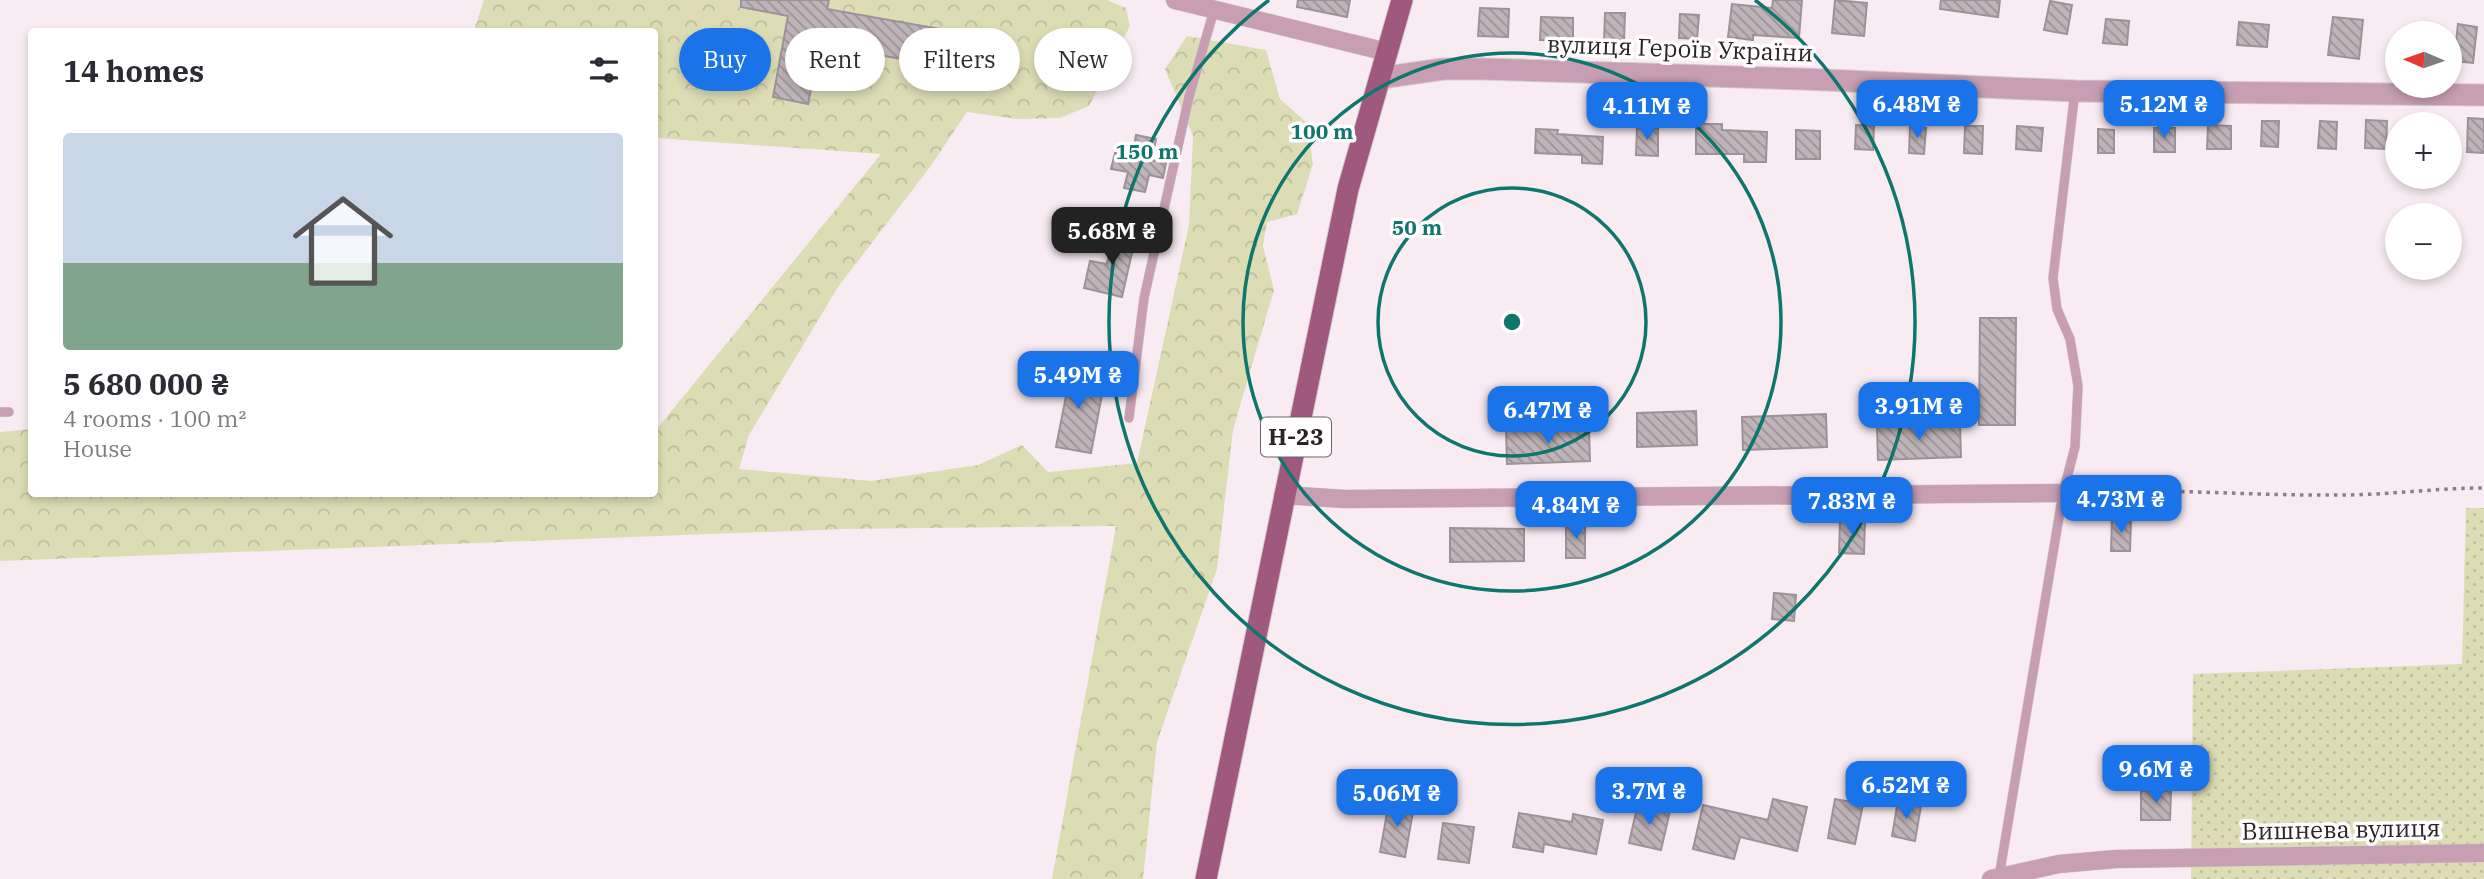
<!DOCTYPE html>
<html lang="en">
<head>
<meta charset="utf-8">
<style>
  body { margin:0; font-family:"IBM Plex Serif",serif; background:#f7f7f7; color:#2b2b33; height:100vh; display:flex; flex-direction:column; font-size:26px; white-space:nowrap }
  * { box-sizing:border-box; margin:0 }
  p { font-size:23px; color:#7c7c81 }
  .icon { flex:none; width:38px; height:38px; fill:none; stroke:currentColor; stroke-width:2; stroke-linecap:round; stroke-linejoin:round }
  .map { position:relative; flex:1; overflow:hidden }
  .sheet { position:absolute; left:28px; top:28px; width:630px; height:469px; display:flex; flex-direction:column; background:#fff; border-radius:7px; box-shadow:0 4px 10px #0003 }
  .sheet>* { flex:none }
  .banner { position:absolute; left:679px; top:28px; width:665px; height:63px; display:flex; gap:14px }
  .needle { width:46px; rotate:272deg }
  .tools { position:absolute; left:2385px; top:21px; display:grid; gap:14px }
  .tools a { display:grid; place-items:center; width:77px; height:77px; border-radius:50%; background:#fff; box-shadow:0 4px 10px #0003; font-size:35px }
  .price { position:absolute; translate:-50% -60px; padding:0 16px; border-radius:14px; background:#1a73e8; color:#fff; font-size:23px; line-height:46px; filter:drop-shadow(0 2px 4px #0008) }
  .price::after { content:''; position:absolute; left:50%; top:42px; width:21px; height:16px; margin-left:-10px; background:inherit; clip-path:polygon(0 0,100% 0,50% 100%) }
  .price.active { background:#222; color:#fff }
  ul { padding:0; list-style:none }
  li { display:grid; align-content:center; gap:14px; height:371px; padding:0 35px }
  li span { display:grid; place-items:center; height:217px; border-radius:7px; color:#555 }
  li>.icon { margin-inline-start:auto }
  span .icon { width:126px; height:126px; fill:#fffc; stroke-width:1 }
  li b { font-size:30px }
  h2 { display:flex; justify-content:space-between; align-items:center; height:84px; padding:0 35px; font-size:30px }
  .tag { padding:0 24px; border-radius:32px; background:#fff; box-shadow:0 4px 10px #0003; font-size:24px; line-height:63px }
  .tag.active { background:#1a73e8; color:#fff }
  .map>svg:first-child { display:block }
  .forest { fill:url(#forest-crowns) }
  .garden { fill:url(#garden-dots) }
  .building { fill:url(#building-back-hatch); stroke:#9d9297; stroke-width:2 }
  .lines { fill:none; stroke-linecap:round; stroke-linejoin:round }
  .service-casing { stroke:#d3c8cd; stroke-width:10 }
  .minor-casing { stroke:#d3c8cd; stroke-width:19 }
  .tertiary-casing { stroke:#d3c8cd; stroke-width:23 }
  .primary-casing { stroke:#d3c8cd; stroke-width:23 }
  .path { stroke:#888084; stroke-width:3.5; stroke-dasharray:3.5 5; stroke-linecap:butt }
  .service { stroke:#c79eb2; stroke-width:9 }
  .minor { stroke:#c79eb2; stroke-width:18 }
  .tertiary { stroke:#c79eb2; stroke-width:21 }
  .primary { stroke:#9f587e; stroke-width:21 }
  .ring { fill:none; stroke:#0f766e; stroke-width:3.5 }
  .labels { text-anchor:middle; stroke-width:7; stroke-linejoin:round; paint-order:stroke }
  .shield { fill:#fffdfe; stroke:#696668; stroke-width:2 }
  .shield-label { font-size:23px; font-weight:bold; fill:#292527 }
  .street-label { font-size:24px; fill:#292527; stroke:#fffdfe }
  .centre { fill:#0f766e; stroke:#fffdfe; stroke-width:3.5 }
  .ring-label { font-size:21px; text-anchor:middle; font-weight:bold; fill:#0f766e; stroke:#fffdfe; stroke-width:7; stroke-linejoin:round; paint-order:stroke }
</style>
</head>
<body>
<div class="map">
<svg width="2484" height="879" viewBox="0 0 2484 879">
  <defs>
    <pattern id="forest-crowns" width="20" height="18" patternUnits="userSpaceOnUse" patternTransform="scale(1.75)"><rect width="20" height="18" fill="#dcddb5"/><path d="M2 6a3 3 0 1 1 6 0M12 15a3 3 0 1 1 6 0" fill="none" stroke="#bdbe9c"/></pattern>
    <pattern id="garden-dots" width="8" height="8" patternUnits="userSpaceOnUse" patternTransform="scale(1.75)"><rect width="8" height="8" fill="#dcddb5"/><path d="M2 2h.1M6 6h.1" fill="none" stroke="#bdbe9c" stroke-width="1.8" stroke-linecap="round"/></pattern>
    <pattern id="building-back-hatch" width="6" height="6" patternUnits="userSpaceOnUse" patternTransform="scale(1.75)"><rect width="6" height="6" fill="#bfb4b9"/><path d="M-1 5l2 2M0 0l6 6M5-1l2 2" fill="none" stroke="#9b9296"/></pattern>
  </defs>
  <rect width="100%" height="100%" fill="#f8ecf2"/>
  <path class="forest" d="M484,0H1107L1126,8L1130,26L1089,106L1060,118L1017,119L967,112L930,167L838,287L749,435L739,469L871,481L978,465L1022,445L1048,472L1137,463L1189,225L1193,136L1165,69L1187,36L1266,50L1280,99L1307,123L1313,164L1297,214L1267,222L1263,246L1274,290L1233,430L1217,569L1157,742L1143,879H1052L1116,526L845,529L0,561V432L31,429L32,494H654L655,431L881,154L655,138L654,32L474,31Z"/>
  <path class="garden" d="M2466,508H2484V879H2191L2193,674L2462,664Z"/>
  <g class="building">
    <path d="M741,0H829L827,9L940,29L934,65L820,44L808,104L773,97L788,16L741,7Z"/>
    <path d="M1298,0H1350L1347,17L1297,7Z"/>
    <path d="M1773,0H1802L1799,38L1753,35V40L1728,37L1732,4L1772,8Z"/>
    <path d="M1835,0L1867,3L1864,36L1832,33Z"/>
    <path d="M1941,0H2000L1998,17L1940,9Z"/>
    <path d="M2050,1L2072,5L2067,34L2044,30Z"/>
    <path d="M1480,8L1509,9L1508,37L1478,36Z"/>
    <path d="M1605,13H1625L1624,41H1604Z"/>
    <path d="M1680,14L1699,15L1697,39L1679,38Z"/>
    <path d="M1541,17L1573,18V41L1540,40Z"/>
    <path d="M2333,17L2363,20L2359,59L2328,55Z"/>
    <path d="M2106,19L2129,21L2127,45L2103,43Z"/>
    <path d="M2239,22L2269,25L2267,47L2237,45Z"/>
    <path d="M2458,24L2477,27L2473,63L2454,61Z"/>
    <path d="M2468,118L2484,119V153L2467,152Z"/>
    <path d="M2366,120L2387,121L2386,149L2365,148Z"/>
    <path d="M2262,121H2279L2278,147L2261,146Z"/>
    <path d="M2320,121L2337,122L2336,149L2318,148Z"/>
    <path d="M1696,124H1722V130L1767,132L1766,162H1744V154H1696Z"/>
    <path d="M1856,125L1874,126L1873,150L1855,149Z"/>
    <path d="M2208,125L2231,126V149H2207Z"/>
    <path d="M1965,126H1983L1982,154L1964,153Z"/>
    <path d="M2017,126L2043,128L2041,151L2016,149Z"/>
    <path d="M1910,127L1926,128L1924,154L1909,153Z"/>
    <path d="M1637,128L1658,129V156L1636,155Z"/>
    <rect x="2154" y="128" width="21" height="24"/>
    <path d="M1536,129L1558,130L1557,134L1603,137L1602,164L1582,163V155L1535,153Z"/>
    <path d="M2098,129L2114,130V153H2098Z"/>
    <path d="M1796,130L1820,131V159H1796Z"/>
    <path d="M1136,135L1156,139L1152,160L1166,163L1163,178L1149,175L1145,192L1124,188L1128,172L1111,169L1115,153L1132,156Z"/>
    <path d="M1114,230L1136,235L1122,297L1084,288L1090,261L1107,264Z"/>
    <path d="M1980,318H2016L2015,425H1979Z"/>
    <path d="M1056,368L1074,371L1073,378L1104,384L1091,453L1056,447L1067,391L1052,388Z"/>
    <path d="M1696,411L1697,445L1637,447V413Z"/>
    <path d="M1826,414L1827,447L1743,450L1742,417Z"/>
    <path d="M1960,424L1961,457L1878,460L1877,427Z"/>
    <path d="M1589,428L1590,461L1507,464L1506,430Z"/>
    <path d="M2112,518L2131,519L2130,551H2111Z"/>
    <path d="M1840,520H1865L1864,554L1839,553Z"/>
    <rect x="1566" y="524" width="19" height="34"/>
    <path d="M1450,528L1524,529V561L1450,562Z"/>
    <path d="M1774,593L1796,595L1794,621L1772,619Z"/>
    <path d="M2141,791H2171L2170,820H2141Z"/>
    <path d="M1773,799L1807,807L1797,851L1740,837L1734,859L1693,849L1703,805L1768,820Z"/>
    <path d="M1835,799L1863,804L1855,844L1828,838Z"/>
    <path d="M1898,801L1921,806L1915,841L1892,836Z"/>
    <path d="M1389,802L1414,806L1405,857L1380,852Z"/>
    <path d="M1638,803L1670,811L1661,850L1629,843Z"/>
    <path d="M1519,813L1572,822L1573,814L1603,820L1596,854L1544,844L1543,852L1513,847Z"/>
    <path d="M1443,823L1474,827L1469,863L1438,859Z"/>
  </g>
  <g class="lines">
    <defs>
      <g id="service">
        <path d="M0,412H9"/>
        <path d="M1129,418L1144,298L1189,97L1214,10"/>
        <path d="M1999,877L2063,493L2075,447L2078,386L2070,339L2057,309L2053,278L2075,91"/>
      </g>
      <g id="minor">
        <path d="M1175,0L1387,52"/>
        <path d="M1283,495L1345,499L2063,493"/>
        <path d="M1991,879L2059,864L2116,859L2484,853"/>
      </g>
      <path id="tertiary" d="M1380,78L1443,69H1484L1803,79L2075,91L2484,95"/>
      <path id="primary" d="M1206,879L1348,189L1402,0"/>
    </defs>
    <use href="#service" class="service-casing"/>
    <use href="#minor" class="minor-casing"/>
    <use href="#tertiary" class="tertiary-casing"/>
    <use href="#primary" class="primary-casing"/>
    <path class="path" d="M2079,492C2166,488 2253,496 2340,495C2388,495 2436,488 2484,488"/>
    <use href="#service" class="service"/>
    <use href="#minor" class="minor"/>
    <use href="#tertiary" class="tertiary"/>
    <use href="#primary" class="primary"/>
  </g>
  <g class="ring">
    <circle cx="1512" cy="322" r="134"/>
    <circle cx="1512" cy="322" r="269"/>
    <path d="M1755 0A403 403 0 1 1 1269 0"/>
  </g>
  <g class="labels">
    <rect class="shield" x="1261" y="417.5" width="70" height="39" rx="5"/>
    <g class="shield-label">
      <text x="1296" y="445">Н-23</text>
    </g>
    <g class="street-label">
      <text transform="translate(1680 49) rotate(2)" y="8">вулиця Героїв України</text>
      <text transform="translate(2341 830) rotate(-1)" y="8">Вишнева вулиця</text>
    </g>
  </g>
  <circle cx="1512" cy="322" r="10" class="centre"/>
  <g class="ring-label">
    <text x="1322" y="139">100 m</text>
    <text x="1147" y="159">150 m</text>
    <text x="1417" y="235">50 m</text>
  </g>
</svg>
<div class="tools">
<a><svg class="needle" viewBox="-14 -14 28 28"><path d="M0-13l5 13h-10z" fill="#e53935"/><path d="M0 13l5-13h-10z" fill="#7c7c81"/></svg></a>
<a>+</a>
<a>−</a>
</div>
<b class="price" style="left:1917px;top:140px">6.48M ₴</b>
<b class="price" style="left:2164px;top:140px">5.12M ₴</b>
<b class="price" style="left:1647px;top:142px">4.11M ₴</b>
<b class="price active" style="left:1112px;top:267px">5.68M ₴</b>
<b class="price" style="left:1078px;top:411px">5.49M ₴</b>
<b class="price" style="left:1919px;top:442px">3.91M ₴</b>
<b class="price" style="left:1548px;top:446px">6.47M ₴</b>
<b class="price" style="left:2121px;top:535px">4.73M ₴</b>
<b class="price" style="left:1852px;top:537px">7.83M ₴</b>
<b class="price" style="left:1576px;top:541px">4.84M ₴</b>
<b class="price" style="left:2156px;top:805px">9.6M ₴</b>
<b class="price" style="left:1906px;top:821px">6.52M ₴</b>
<b class="price" style="left:1649px;top:827px">3.7M ₴</b>
<b class="price" style="left:1397px;top:829px">5.06M ₴</b>
<div class="banner">
<a class="tag active">Buy</a>
<a class="tag">Rent</a>
<a class="tag">Filters</a>
<a class="tag">New</a>
</div>
<section class="sheet">
<h2>14 homes<svg class="icon" aria-label="filters" viewBox="0 0 24 24"><path d="M4 7h16M4 17h16"/><circle cx="9" cy="7" r="2"/><circle cx="15" cy="17" r="2"/></svg></h2>
<ul>
<li><span style="background:linear-gradient(#c9d6e8 60%,#7fa58c 0)"><svg class="icon" aria-label="home" viewBox="0 0 24 24"><path d="M3 11l9-7 9 7M6 9v11h12V9"/></svg></span><div><b>5 680 000 ₴</b><p>4 rooms · 100 m²</p><p>House</p></div></li>
</ul>
</section>
</div>
</body>
</html>
